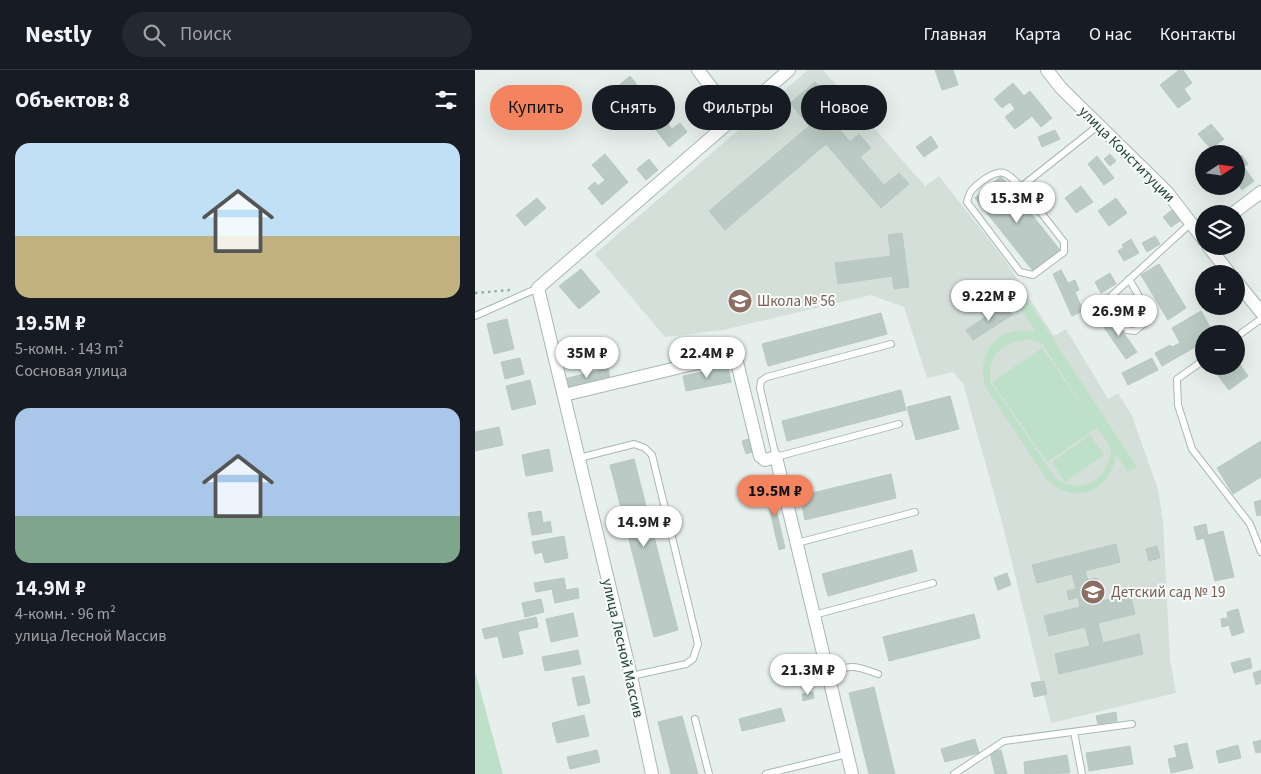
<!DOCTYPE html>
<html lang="ru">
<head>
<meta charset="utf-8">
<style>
  body { margin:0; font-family:"Source Sans 3",sans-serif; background:#242831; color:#f1f3f6; height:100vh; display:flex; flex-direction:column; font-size:19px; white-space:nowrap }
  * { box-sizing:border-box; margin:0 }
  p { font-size:16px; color:#9ea1a6 }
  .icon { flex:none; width:28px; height:28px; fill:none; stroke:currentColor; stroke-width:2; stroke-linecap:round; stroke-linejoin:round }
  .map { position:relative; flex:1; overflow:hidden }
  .panel { display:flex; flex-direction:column; background:#171b24; width:475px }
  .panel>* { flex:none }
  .guide { position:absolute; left:15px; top:15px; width:475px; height:45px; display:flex; gap:10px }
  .needle { width:32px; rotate:77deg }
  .controls { position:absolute; left:720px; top:75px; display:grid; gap:10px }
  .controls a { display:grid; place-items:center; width:50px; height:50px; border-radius:50%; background:#171b24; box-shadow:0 5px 20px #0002; font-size:25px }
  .price { position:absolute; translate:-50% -42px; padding:0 11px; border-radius:18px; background:#fff; color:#222; font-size:16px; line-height:32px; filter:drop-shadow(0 1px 2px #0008) }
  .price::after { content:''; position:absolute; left:50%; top:30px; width:15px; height:11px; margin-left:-8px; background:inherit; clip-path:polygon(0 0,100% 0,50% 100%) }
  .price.on { background:#f4845f; color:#111 }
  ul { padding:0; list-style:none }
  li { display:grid; align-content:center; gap:10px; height:265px; padding:0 15px }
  li span { display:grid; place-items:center; height:155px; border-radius:15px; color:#555 }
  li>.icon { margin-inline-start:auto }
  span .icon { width:90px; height:90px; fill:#fffc; stroke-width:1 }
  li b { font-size:21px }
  h2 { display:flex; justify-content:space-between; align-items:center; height:60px; padding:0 15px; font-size:21px }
  .pill { padding:0 18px; border-radius:22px; background:#171b24; box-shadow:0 5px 20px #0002; font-size:18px; line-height:45px }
  .pill.on { background:#f4845f; color:#111 }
  header { display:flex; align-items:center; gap:30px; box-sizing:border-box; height:70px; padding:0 25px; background:#171b24; border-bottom:1px solid #363941 }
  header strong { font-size:24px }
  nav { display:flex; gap:28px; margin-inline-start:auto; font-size:18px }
  .search { width:350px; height:45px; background:#242831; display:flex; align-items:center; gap:12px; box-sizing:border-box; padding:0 18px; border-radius:28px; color:#9ea1a6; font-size:19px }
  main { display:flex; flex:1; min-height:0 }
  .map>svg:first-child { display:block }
  .built { fill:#d4dfda }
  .green { fill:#bfe0c8; fill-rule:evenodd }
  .building { fill:#bbcac4; stroke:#b8c9c2 }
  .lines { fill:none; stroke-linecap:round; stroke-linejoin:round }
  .service-casing { stroke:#a8b8b2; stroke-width:8 }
  .minor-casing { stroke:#a8b8b2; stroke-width:14 }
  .path { stroke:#86b3a5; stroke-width:2.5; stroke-dasharray:2.5 4; stroke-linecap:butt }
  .service { stroke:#fff; stroke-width:6 }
  .minor { stroke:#fff; stroke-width:12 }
  .labels { text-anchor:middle; stroke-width:4; stroke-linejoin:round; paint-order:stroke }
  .street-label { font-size:15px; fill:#24423a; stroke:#f7fbf9 }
  .education-label { font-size:15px; fill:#785e54; stroke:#f7fbf9; text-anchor:start }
</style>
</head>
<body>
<header>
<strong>Nestly</strong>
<div class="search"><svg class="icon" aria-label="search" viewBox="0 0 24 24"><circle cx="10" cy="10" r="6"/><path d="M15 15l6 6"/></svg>Поиск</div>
<nav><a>Главная</a><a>Карта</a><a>О нас</a><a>Контакты</a></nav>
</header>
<main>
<section class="panel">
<h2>Объектов: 8<svg class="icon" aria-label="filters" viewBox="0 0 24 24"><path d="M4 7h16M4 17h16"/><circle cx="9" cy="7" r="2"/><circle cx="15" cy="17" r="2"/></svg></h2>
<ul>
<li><span style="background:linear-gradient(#bfe0f5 60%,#c2b280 0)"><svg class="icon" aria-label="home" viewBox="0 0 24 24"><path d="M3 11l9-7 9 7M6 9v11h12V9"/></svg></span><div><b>19.5M ₽</b><p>5-комн. · 143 m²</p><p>Сосновая улица</p></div></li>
<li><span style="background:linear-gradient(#a9c7e8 70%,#7fa58c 0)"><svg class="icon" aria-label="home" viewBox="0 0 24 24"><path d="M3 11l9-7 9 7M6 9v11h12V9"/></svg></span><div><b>14.9M ₽</b><p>4-комн. · 96 m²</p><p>улица Лесной Массив</p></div></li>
</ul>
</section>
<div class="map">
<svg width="786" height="704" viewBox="0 0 786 704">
  <rect width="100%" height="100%" fill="#e6efeb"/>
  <path class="built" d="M333,0H348L450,116L464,106L530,190L579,266L591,259L633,329L643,323L657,346L683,419L688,451L695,589L701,623L576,653L528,456L488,313L478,302L452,308L429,237L396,225L248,260L190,267L120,184Z"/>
  <g class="green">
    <path d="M542,214L662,397L653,402L641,385C635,421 602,436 573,411L510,316C501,280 525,253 561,262L534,220ZM553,269L562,271L568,275L618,352L567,278L517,312L572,392L622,358C626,364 633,371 635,377C637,382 635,388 633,393C625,415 599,424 580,407L516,313C511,285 527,273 553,269Z"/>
    <path d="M615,365L629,385L590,412L577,392Z"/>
    <path d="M0,601L28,704H0Z"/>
  </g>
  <g class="building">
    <path d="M460,0H478L483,15L467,20Z"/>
    <path d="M704,0H708L717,13L709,19L716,29L703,38L685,15Z"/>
    <path d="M155,6L167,21L155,30L143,16Z"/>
    <path d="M340,12L353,27L344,35L354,47L364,38L373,48L363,57L375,72L384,64L396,78L385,87L409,115L424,103L434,114L406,138L351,74L250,160L234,141L334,56L315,33Z"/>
    <path d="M538,13L549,26L555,21L577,48L566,57L557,46L540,59L530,47L540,39L535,32L527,38L519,29Z"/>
    <path d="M87,19L93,27L96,24L101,29L79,47L69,34Z"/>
    <path d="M188,48L197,59L205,53L212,62L194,77L178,56Z"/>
    <path d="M736,54L749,69L736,79L723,64Z"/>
    <path d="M580,60L585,69L567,77L563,67Z"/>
    <path d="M456,66L463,77L449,87L441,77Z"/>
    <path d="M130,84L153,112L127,135L113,118L120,112L123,116L130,110L117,95Z"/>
    <path d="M635,84L641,91L635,96L629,89Z"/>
    <path d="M767,85L773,94L769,97L779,111L767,120L761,112V89Z"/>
    <path d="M622,86L639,108L629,115L613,94Z"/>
    <path d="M174,89L183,100L171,110L162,99Z"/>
    <path d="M526,106L585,180L558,201L500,128Z"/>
    <path d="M606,116L618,132L601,143L590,128Z"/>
    <path d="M62,128L71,138L50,156L41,145Z"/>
    <path d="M641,128L652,143L634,156L623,141Z"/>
    <path d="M697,140L705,151L696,157L688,147Z"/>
    <path d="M427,163L434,217L419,219L417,206L363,214L360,193L416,186L413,165Z"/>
    <path d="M680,166L685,174L672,182L667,173Z"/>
    <path d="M656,169L664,183L649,191L643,181L649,177L647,175Z"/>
    <path d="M684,194L711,238L693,250L666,205Z"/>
    <path d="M106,199L125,222L104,239L84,216Z"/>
    <path d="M586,200L593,213L600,210L604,220L600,222L608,241L597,246L578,204Z"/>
    <path d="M635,203L641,214L626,223L620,212Z"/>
    <path d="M530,234L537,245L498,270L491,260Z"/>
    <path d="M726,241L739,264H729V272L687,296L680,283L695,275L697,277L705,273L697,258Z"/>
    <path d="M406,243L412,264L293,296L287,274Z"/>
    <path d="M637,246L662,282L651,289L626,253Z"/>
    <path d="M32,249L39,279L19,284L12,254Z"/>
    <path d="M45,288L49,304L30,309L26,292Z"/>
    <path d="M677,288L683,300L653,315L647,303Z"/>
    <path d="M761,289L773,306L754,320L738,299L743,296H761Z"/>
    <path d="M253,297L256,312L211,321L208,306Z"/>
    <path d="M133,298L135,309L92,319L89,309Z"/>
    <path d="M55,310L61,334L37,340L31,316Z"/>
    <path d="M426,320L431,340L312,371L307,351Z"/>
    <path d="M475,326L484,359L441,370L432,337Z"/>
    <path d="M24,357L28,375L0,381V362Z"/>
    <path d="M274,369L278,382L271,384L267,371Z"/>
    <path d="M786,371V407L758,424L742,398Z"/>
    <path d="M74,379L78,401L51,406L47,385Z"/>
    <path d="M159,389L203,560L179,567L135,395Z"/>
    <path d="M416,404L421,428L330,450L325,426Z"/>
    <path d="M295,414L310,478L304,480L289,415Z"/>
    <path d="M786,430V445L782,446L779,432Z"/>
    <path d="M66,441L68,453L75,451L77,462L57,465L53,443Z"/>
    <path d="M731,454L733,465L748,461L759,507L740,511L729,468L722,470L719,457Z"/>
    <path d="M89,466L93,488L70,493L67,482L60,484L57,472Z"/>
    <path d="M641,474L645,492L610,501L613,510L622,508L626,523L616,525L618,533L655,524L660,544L623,553L628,573L664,564L668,584L584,604L580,584L615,576L610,557L574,566L569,546L605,537L603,527L594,530L592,521L601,519L597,504L562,513L557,495Z"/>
    <path d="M682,476L685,488L674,491L671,479Z"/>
    <path d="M437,480L442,501L353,526L347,504Z"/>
    <path d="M532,503L536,515L523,520L519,508Z"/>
    <path d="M89,508L91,520L103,518L104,528L80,533L77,519L61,522L59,513Z"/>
    <path d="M66,529L69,542L50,547L47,533Z"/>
    <path d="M763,539L769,562L757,566L754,555L747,557L746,549L753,548L752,542Z"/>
    <path d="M98,543L103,566L76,572L71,549Z"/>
    <path d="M499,544L505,568L414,591L408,567Z"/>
    <path d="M61,547L63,557L10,569L7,559Z"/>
    <path d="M43,562L48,584L28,588L23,567Z"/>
    <path d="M103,580L106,594L70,601L67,587Z"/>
    <path d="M775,588L777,598L759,603L756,593Z"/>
    <path d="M332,595L334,603L326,605L324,597Z"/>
    <path d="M786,600V613L781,615L778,603Z"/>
    <path d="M109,606L115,633L103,636L97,608Z"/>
    <path d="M569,611L572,624L559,627L556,613Z"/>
    <path d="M399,617L420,704H394L374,623Z"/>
    <path d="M338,622L339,628L328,631L327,624Z"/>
    <path d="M306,638L310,651L267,661L264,649Z"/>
    <path d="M641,642L642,651L623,654L621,646Z"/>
    <path d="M109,645L114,666L82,673L77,653Z"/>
    <path d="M207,646L223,704H196L183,652Z"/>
    <path d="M500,669L504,683L470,692L466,679Z"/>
    <path d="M786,670V682L781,683L778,672Z"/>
    <path d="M712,673L718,698L696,703L693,689L702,687L699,676Z"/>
    <path d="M763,675L766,688L744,693L741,681Z"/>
    <path d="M655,676L658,694L614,701L611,683Z"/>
    <path d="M122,680L125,692L95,699L92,687Z"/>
    <path d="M526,680L532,704H520L515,682Z"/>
    <path d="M592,685L595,703L550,704L549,692Z"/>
  </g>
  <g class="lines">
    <defs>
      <g id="service">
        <path d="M546,117C531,101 526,97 507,111C497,119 495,120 492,132L545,202L558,205L589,182V172L546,117L624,55"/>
        <path d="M654,209L673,242L672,251L660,261L652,260L637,237L633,229L716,153"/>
        <path d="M0,246L63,218"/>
        <path d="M761,267L786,249"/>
        <path d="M416,274L292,307L286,311L285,318L301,387L424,354"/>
        <path d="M729,290L702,309L703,335L717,379L775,454L786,482"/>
        <path d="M104,388L159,374L170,378L177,385L223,574L218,589L211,594L156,606"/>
        <path d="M322,473L440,442"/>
        <path d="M339,545L458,513"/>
        <path d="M353,602C378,595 379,595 403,604"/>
        <path d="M220,649L234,704"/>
        <path d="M599,662L607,704"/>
        <path d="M291,704L372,684"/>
        <path d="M479,704L529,671L657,654"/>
      </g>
      <g id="minor">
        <path d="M223,0L259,47"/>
        <path d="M572,0L586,18L692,122L729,170"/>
        <path d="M757,144L786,122"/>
        <path d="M733,176L755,204"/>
        <path d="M761,211L786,242"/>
        <path d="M89,325L260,284L285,386L290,390L301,387L377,704"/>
        <path d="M177,704L156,606L63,218L314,0"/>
      </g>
    </defs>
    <use href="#service" class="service-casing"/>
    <use href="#minor" class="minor-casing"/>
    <path class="path" d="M0,223L35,220"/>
    <use href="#service" class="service"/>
    <use href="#minor" class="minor"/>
  </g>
  <defs>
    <symbol id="school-disc" viewBox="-11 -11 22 22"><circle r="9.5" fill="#8d6e63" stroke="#f7fbf9"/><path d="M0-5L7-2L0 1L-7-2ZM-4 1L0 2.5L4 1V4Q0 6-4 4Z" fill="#fff"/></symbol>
  </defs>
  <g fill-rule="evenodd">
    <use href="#school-disc" x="251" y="217" width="28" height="28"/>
    <use href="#school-disc" x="604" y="508" width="28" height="28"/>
  </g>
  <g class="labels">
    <g class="street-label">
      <text transform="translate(652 84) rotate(45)" y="5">улица Конституции</text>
      <text transform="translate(148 578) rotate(77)" y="5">улица Лесной Массив</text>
    </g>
    <g class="education-label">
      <text x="282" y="236">Школа № 56</text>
      <text x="636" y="527">Детский сад № 19</text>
    </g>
  </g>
</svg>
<div class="controls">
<a><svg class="needle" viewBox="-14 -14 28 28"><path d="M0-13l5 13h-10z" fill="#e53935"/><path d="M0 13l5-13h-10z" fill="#9ea1a6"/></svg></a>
<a><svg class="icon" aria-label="layers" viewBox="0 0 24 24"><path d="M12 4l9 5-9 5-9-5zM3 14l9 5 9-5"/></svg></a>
<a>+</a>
<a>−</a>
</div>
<b class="price" style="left:542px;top:154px">15.3M ₽</b>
<b class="price" style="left:514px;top:252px">9.22M ₽</b>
<b class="price" style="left:644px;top:267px">26.9M ₽</b>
<b class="price" style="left:112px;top:309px">35M ₽</b>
<b class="price" style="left:232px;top:309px">22.4M ₽</b>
<b class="price on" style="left:300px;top:447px">19.5M ₽</b>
<b class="price" style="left:169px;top:478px">14.9M ₽</b>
<b class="price" style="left:333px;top:626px">21.3M ₽</b>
<div class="guide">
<a class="pill on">Купить</a>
<a class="pill">Снять</a>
<a class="pill">Фильтры</a>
<a class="pill">Новое</a>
</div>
</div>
</main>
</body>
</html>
